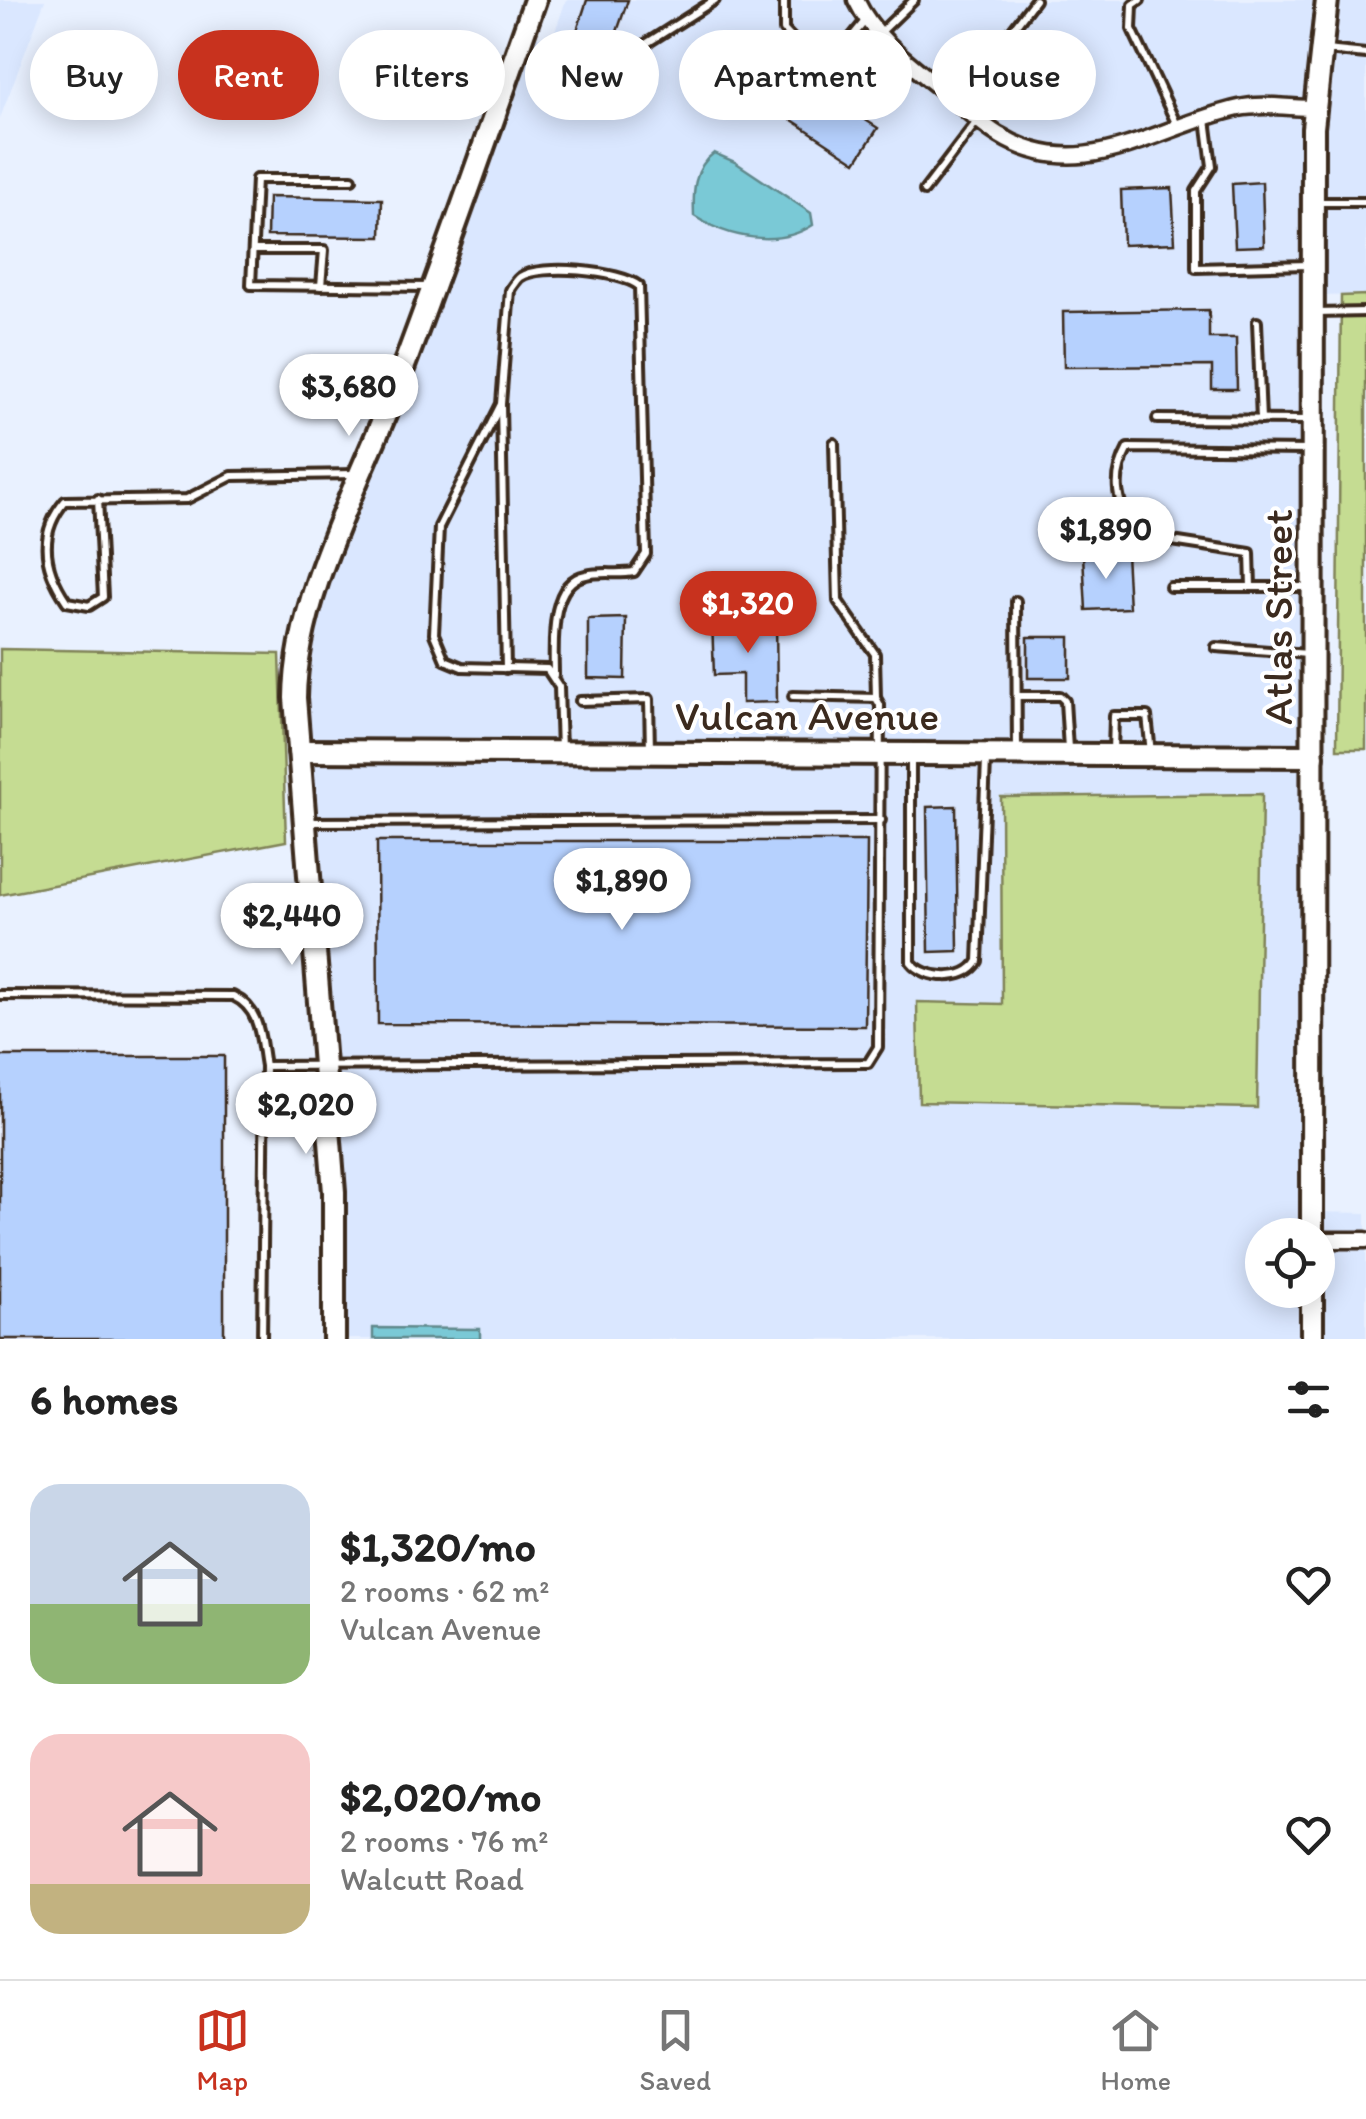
<!DOCTYPE html>
<html lang="en">
<head>
<meta charset="utf-8">
<style>
  body { margin:0; font-family:Itim,sans-serif; background:#f2f2f2; color:#222; height:100vh; display:flex; flex-direction:column; font-size:38px; white-space:nowrap }
  * { box-sizing:border-box; margin:0 }
  p { font-size:32px; color:#767676 }
  .icon { flex:none; width:55px; height:55px; fill:none; stroke:currentColor; stroke-width:2; stroke-linecap:round; stroke-linejoin:round }
  .map { position:relative; height:1339px; overflow:hidden }
  .drawer { display:flex; flex-direction:column; background:#fff; flex:1 }
  .drawer>* { flex:none }
  .hud { position:absolute; left:30px; top:30px; width:1308px; height:90px; display:flex; gap:20px }
  .fabs { position:absolute; left:1245px; top:1218px; display:grid; gap:20px }
  .fabs a { display:grid; place-items:center; width:90px; height:90px; border-radius:50%; background:#fff; box-shadow:0 5px 25px #0003; font-size:50px }
  .price { position:absolute; translate:-50% -85px; padding:0 22px; border-radius:35px; background:#fff; color:#222; font-size:32px; line-height:65px; filter:drop-shadow(0 2px 5px #0008) }
  .price::after { content:''; position:absolute; left:50%; top:60px; width:30px; height:22px; margin-left:-15px; background:inherit; clip-path:polygon(0 0,100% 0,50% 100%) }
  .price.selected { background:#c8321e; color:#fff }
  ul { padding:0; list-style:none }
  li { display:flex; align-items:center; gap:30px; height:250px; padding:0 30px }
  li span { display:grid; place-items:center; flex:none; width:280px; height:200px; border-radius:30px; color:#555 }
  li>.icon { margin-inline-start:auto }
  span .icon { width:120px; height:120px; fill:#fffc; stroke-width:1 }
  li b { font-size:42px }
  h2 { display:flex; justify-content:space-between; align-items:center; height:120px; padding:0 30px; font-size:42px }
  .pill { padding:0 35px; border-radius:45px; background:#fff; box-shadow:0 5px 25px #0003; font-size:35px; line-height:90px }
  .pill.selected { background:#c8321e; color:#fff }
  .dock { display:flex; justify-content:space-around; align-items:center; height:140px; border-top:2px solid #e0e0e0; background:#fff; font-size:28px; color:#767676 }
  .dock a { display:grid; justify-items:center; gap:5px }
  .dock .selected { color:#c8321e }
  .map>svg:first-child { display:block }
  .built { fill:#dae7ff; fill-rule:evenodd }
  .green { fill:#c5dc92; stroke:#808358; stroke-width:2.5 }
  .water { fill:#7ac9d6; stroke:#61898c; stroke-width:2.5 }
  .building { fill:#b6d1fe; stroke:#3b2a1e; stroke-width:2.5 }
  .lines { fill:none; stroke-linecap:round; stroke-linejoin:round }
  .lane-casing { stroke:#3b2a1e; stroke-width:14 }
  .street-casing { stroke:#3b2a1e; stroke-width:21 }
  .secondary-casing { stroke:#3b2a1e; stroke-width:28 }
  .lane { stroke:#fff; stroke-width:6 }
  .street { stroke:#fff; stroke-width:14 }
  .secondary { stroke:#fff; stroke-width:20 }
  .labels { text-anchor:middle; stroke-width:8; stroke-linejoin:round; paint-order:stroke }
  .street-label { font-size:42px; fill:#3b2a1e; stroke:#fff }
</style>
</head>
<body>
<div class="map">
<svg width="1366" height="1339" viewBox="0 0 1366 1339">
  <rect width="100%" height="100%" fill="#e9f1ff"/>
  <filter id="ink" filterUnits="userSpaceOnUse"><feTurbulence type="fractalNoise" baseFrequency=".01" numOctaves="2"/><feDisplacementMap in="SourceGraphic" scale="20" xChannelSelector="R" yChannelSelector="G"/><feConvolveMatrix kernelMatrix="1 2 1 2 8 2 1 2 1" color-interpolation-filters="sRGB"/></filter>
  <g filter="url(#ink)">
    <g class="built">
      <path d="M0,0H45L0,118Z"/>
      <path d="M566,0H1366V295L1315,296L1313,1212L1366,1213V1339H334L295,673L524,30L551,43ZM1262,1235H1318V1290H1262Z"/>
    </g>
    <g class="green">
      <path d="M1366,295V749H1337L1341,296Z"/>
      <path d="M0,649L280,654L286,841L0,895Z"/>
      <path d="M1262,794L1257,1108L919,1102L917,1002L1002,1004L1001,797Z"/>
    </g>
    <g class="water">
      <path d="M714,153L735,162L811,213L813,225C777,248 728,238 694,216C693,193 693,168 714,153Z"/>
      <path d="M373,1328L480,1329V1339H373Z"/>
    </g>
    <g class="building">
      <path d="M587,0H628L611,49L575,37Z"/>
      <path d="M785,53L815,73L808,83L878,128L856,162L757,97Z"/>
      <path d="M1262,182L1264,246L1235,247L1232,184Z"/>
      <path d="M1172,188L1175,243L1123,245L1121,190Z"/>
      <path d="M268,197L382,199L381,237L267,236Z"/>
      <path d="M1209,310V338H1236L1237,389H1212V366L1064,367L1063,312Z"/>
      <path d="M1126,553L1129,608L1086,610L1083,555Z"/>
      <path d="M626,618L625,679L588,678V619Z"/>
      <path d="M776,619L777,702L742,703V674L714,675L712,620Z"/>
      <rect x="1028" y="637" width="42" height="41"/>
      <path d="M956,806L958,951L929,952L927,807Z"/>
      <path d="M377,841H867L865,1026L378,1024Z"/>
      <rect x="0" y="1056" width="224" height="283"/>
    </g>
    <g class="lines">
      <defs>
        <g id="lane">
          <path d="M784,0V30L807,54H838L865,21"/>
          <path d="M1140,0L1133,5L1132,29L1177,125"/>
          <path d="M880,33L914,0"/>
          <path d="M644,45L715,0"/>
          <path d="M1326,50L1366,54"/>
          <path d="M958,101L1035,0"/>
          <path d="M1206,119L1212,166L1196,191V268L1308,265"/>
          <path d="M352,179H256L251,285L427,287"/>
          <path d="M924,191L978,120"/>
          <path d="M1315,202H1366"/>
          <path d="M253,250H324L321,286"/>
          <path d="M1316,313L1366,312"/>
          <path d="M1257,322L1261,420"/>
          <path d="M501,405L506,669"/>
          <path d="M1157,419L1309,420"/>
          <path d="M834,443L838,601L875,654L876,698"/>
          <path d="M98,499L103,597L89,606L67,602C44,569 37,534 65,501L187,499L232,476L356,474"/>
          <path d="M1170,587H1308"/>
          <path d="M1251,587L1250,553L1133,535C1118,501 1110,481 1128,448L1310,450"/>
          <path d="M1016,601L1017,752"/>
          <path d="M1216,647L1308,654"/>
          <path d="M554,675C554,647 548,582 586,575C601,571 618,575 634,572L646,554L639,286C621,271 540,263 520,277C519,277 510,289 510,290L501,404L439,527L434,634L445,660L462,667L547,669L559,687L561,751"/>
          <path d="M1017,696H1060L1065,701L1068,749"/>
          <path d="M580,701L649,699L650,751"/>
          <path d="M1113,752L1114,716H1147L1151,753"/>
          <path d="M911,759V962C925,980 967,982 978,961L986,760"/>
          <path d="M306,822L881,820"/>
          <path d="M0,995L233,996C261,1009 260,1038 265,1066L868,1063L878,1047L880,705L876,698L793,696"/>
          <path d="M262,1339L265,1066"/>
        </g>
        <g id="street">
          <path d="M856,0C875,40 912,65 945,92C963,106 980,124 999,135C1083,187 1156,126 1239,108C1262,103 1291,108 1315,108"/>
          <path d="M1318,1240H1366"/>
        </g>
        <g id="secondary">
          <path d="M299,751L1313,756"/>
          <path d="M1312,1235L1313,128L1327,0"/>
          <path d="M334,1339V1192L295,698C296,598 357,488 393,395C443,264 489,132 535,0"/>
          <path d="M1312,1339V1290"/>
        </g>
      </defs>
      <use href="#lane" class="lane-casing"/>
      <use href="#street" class="street-casing"/>
      <use href="#secondary" class="secondary-casing"/>
      <use href="#lane" class="lane"/>
      <use href="#street" class="street"/>
      <use href="#secondary" class="secondary"/>
    </g>
  </g>
  <g class="labels">
    <g class="street-label">
      <text transform="translate(1277 617) rotate(-90)" y="15">Atlas Street</text>
      <text x="807" y="730">Vulcan Avenue</text>
    </g>
  </g>
</svg>
<div class="fabs">
<a><svg class="icon" aria-label="locate" viewBox="0 0 24 24"><circle cx="12" cy="12" r="6"/><path d="M12 2v4M12 18v4M2 12h4M18 12h4"/></svg></a>
</div>
<b class="price" style="left:349px;top:439px">$3,680</b>
<b class="price" style="left:1106px;top:582px">$1,890</b>
<b class="price selected" style="left:748px;top:656px">$1,320</b>
<b class="price" style="left:622px;top:933px">$1,890</b>
<b class="price" style="left:292px;top:968px">$2,440</b>
<b class="price" style="left:306px;top:1157px">$2,020</b>
<div class="hud">
<a class="pill">Buy</a>
<a class="pill selected">Rent</a>
<a class="pill">Filters</a>
<a class="pill">New</a>
<a class="pill">Apartment</a>
<a class="pill">House</a>
</div>
</div>
<section class="drawer">
<h2>6 homes<svg class="icon" aria-label="filters" viewBox="0 0 24 24"><path d="M4 7h16M4 17h16"/><circle cx="9" cy="7" r="2"/><circle cx="15" cy="17" r="2"/></svg></h2>
<ul>
<li><span style="background:linear-gradient(#c9d6e8 60%,#8fb573 0)"><svg class="icon" aria-label="home" viewBox="0 0 24 24"><path d="M3 11l9-7 9 7M6 9v11h12V9"/></svg></span><div><b>$1,320/mo</b><p>2 rooms · 62 m²</p><p>Vulcan Avenue</p></div><svg class="icon" aria-label="heart" viewBox="0 0 24 24"><path d="M12 20l-8-8c-3-5 5-10 8-4 3-6 11-1 8 4z"/></svg></li>
<li><span style="background:linear-gradient(#f6c9c9 75%,#c2b280 0)"><svg class="icon" aria-label="home" viewBox="0 0 24 24"><path d="M3 11l9-7 9 7M6 9v11h12V9"/></svg></span><div><b>$2,020/mo</b><p>2 rooms · 76 m²</p><p>Walcutt Road</p></div><svg class="icon" aria-label="heart" viewBox="0 0 24 24"><path d="M12 20l-8-8c-3-5 5-10 8-4 3-6 11-1 8 4z"/></svg></li>
</ul>
</section>
<nav class="dock">
<a class="selected"><svg class="icon" aria-label="map" viewBox="0 0 24 24"><path d="M3 6l6-2 6 2 6-2v14l-6 2-6-2-6 2zM9 4v14M15 6v14"/></svg>Map</a>
<a><svg class="icon" aria-label="saved" viewBox="0 0 24 24"><path d="M7 4h10v16l-5-4-5 4z"/></svg>Saved</a>
<a><svg class="icon" aria-label="home" viewBox="0 0 24 24"><path d="M3 11l9-7 9 7M6 9v11h12V9"/></svg>Home</a>
</nav>
</body>
</html>
